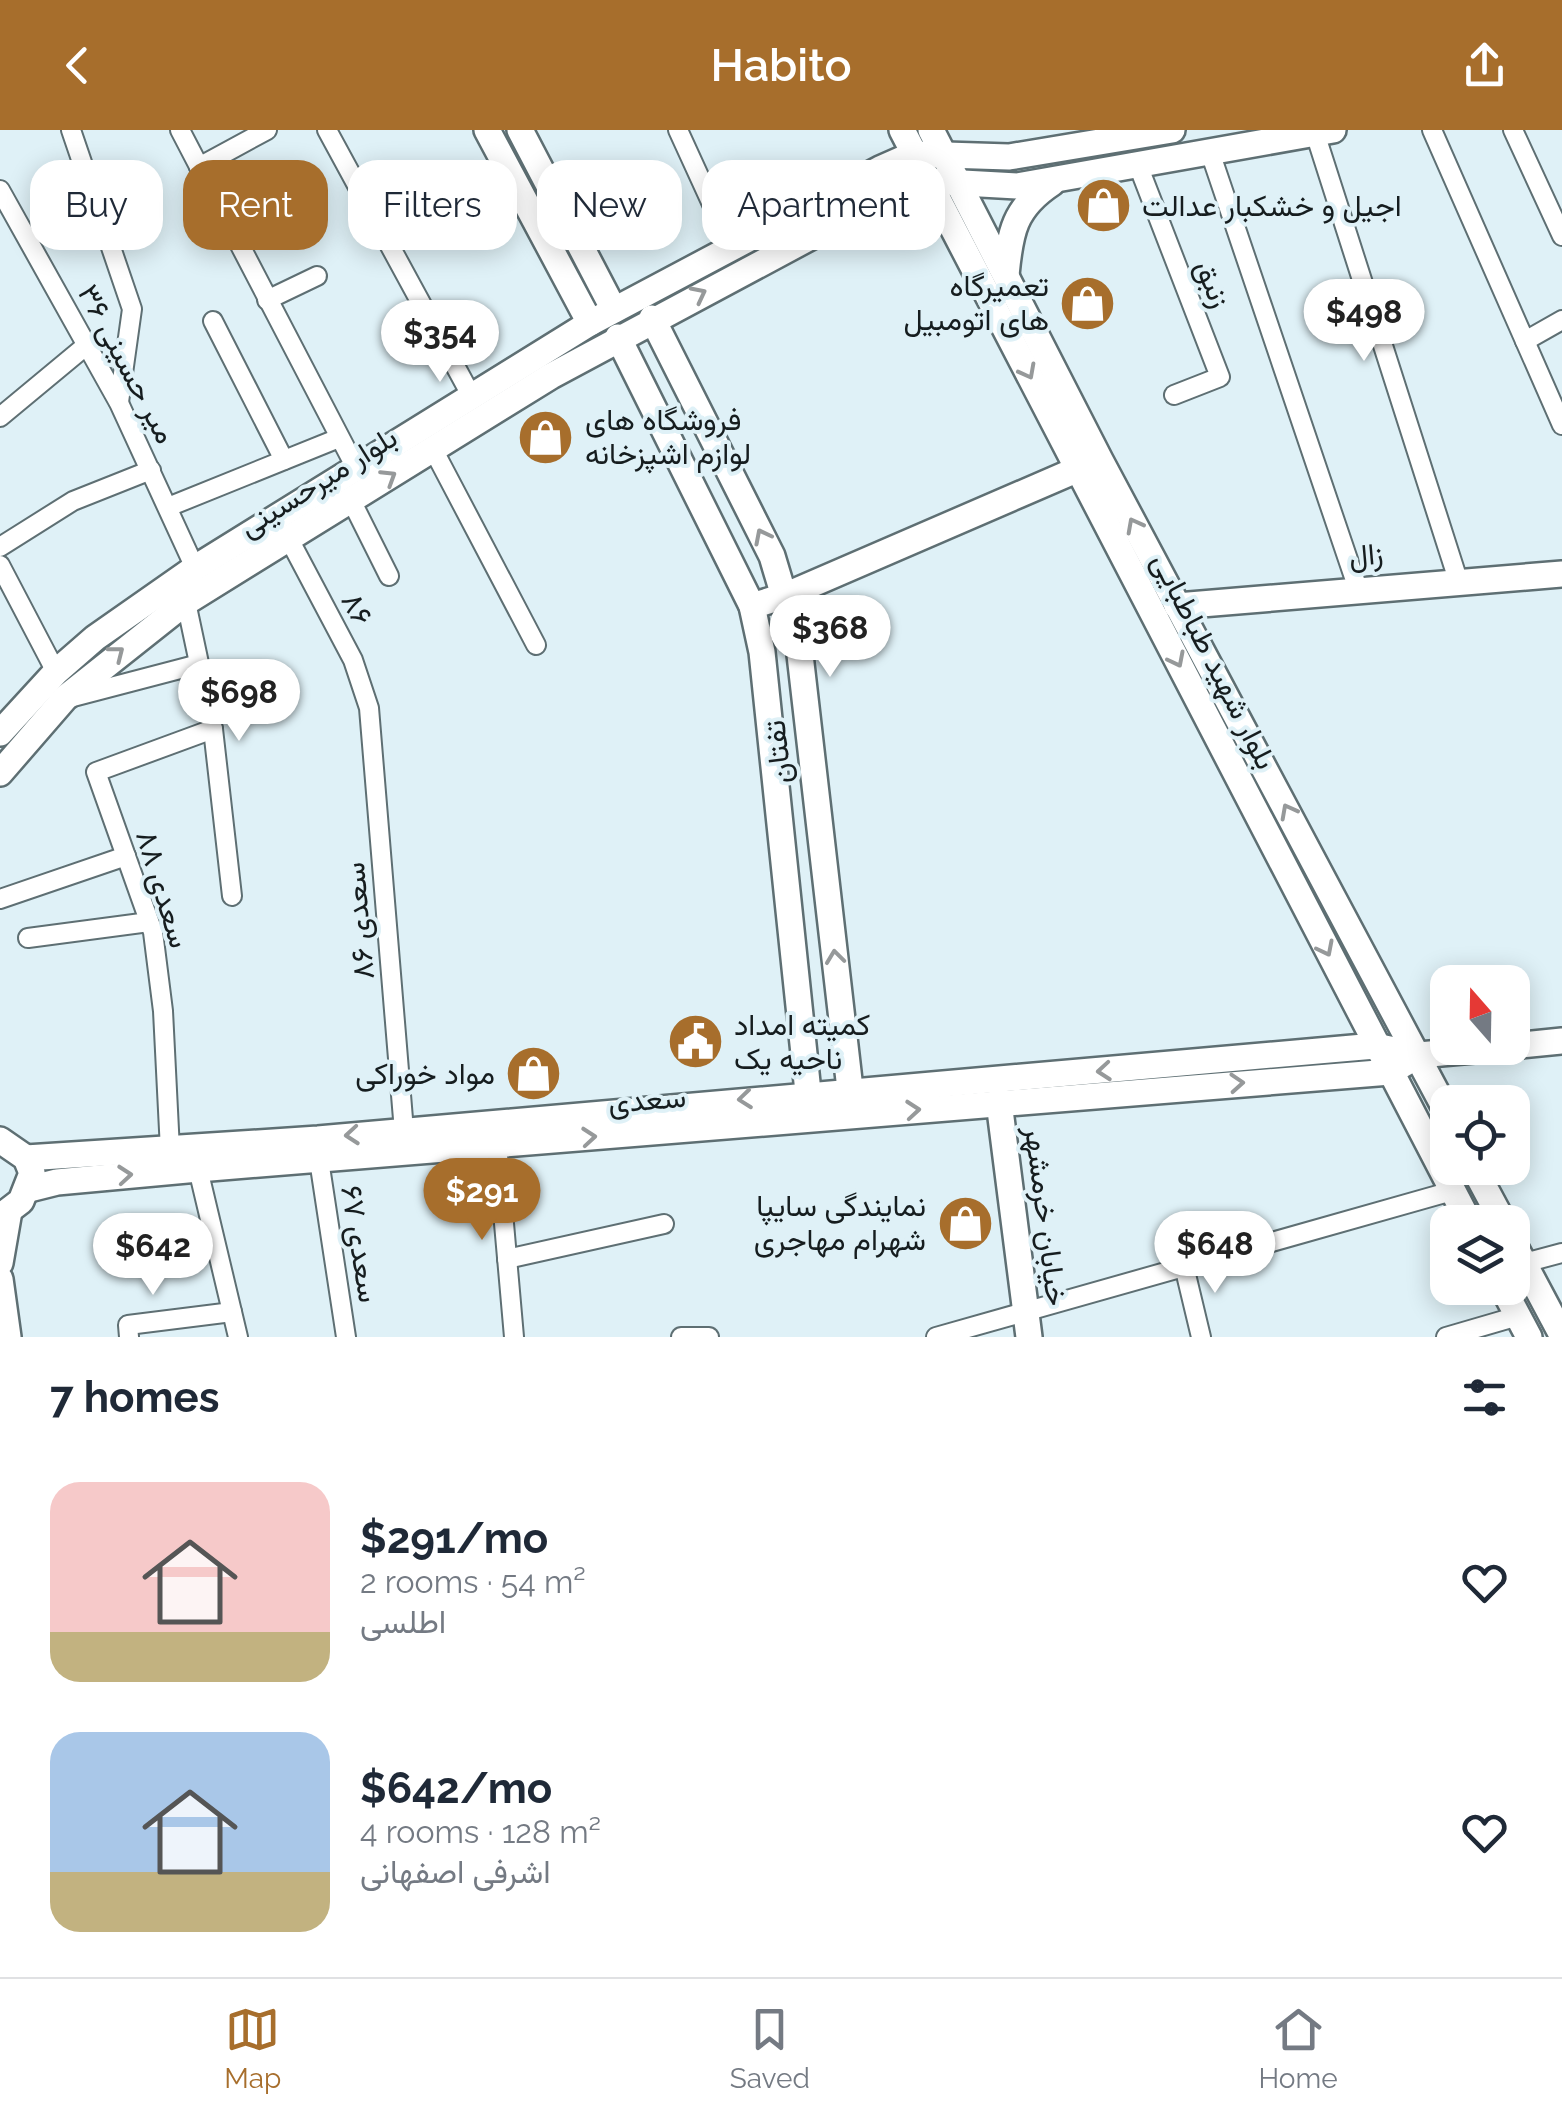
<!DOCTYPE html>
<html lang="en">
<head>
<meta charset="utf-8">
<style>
  body { margin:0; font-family:Raleway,Vazirmatn,sans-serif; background:#f2f2f3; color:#1f2937; height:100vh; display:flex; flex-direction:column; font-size:38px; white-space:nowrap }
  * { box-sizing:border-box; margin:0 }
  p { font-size:32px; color:#747a83 }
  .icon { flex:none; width:55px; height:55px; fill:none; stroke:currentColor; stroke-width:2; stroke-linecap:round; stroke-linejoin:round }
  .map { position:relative; height:1207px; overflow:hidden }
  .side { display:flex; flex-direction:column; background:#fff; flex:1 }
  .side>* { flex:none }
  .banner { position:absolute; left:30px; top:30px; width:1000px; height:90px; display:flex; gap:20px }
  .needle { width:65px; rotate:340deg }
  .tools { position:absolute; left:1430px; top:835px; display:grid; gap:20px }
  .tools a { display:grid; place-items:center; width:100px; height:100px; border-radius:20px; background:#fff; box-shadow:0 5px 25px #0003; font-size:50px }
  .price { position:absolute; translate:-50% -85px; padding:0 22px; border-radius:35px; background:#fff; color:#222; font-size:32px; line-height:65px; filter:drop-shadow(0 2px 5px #0008) }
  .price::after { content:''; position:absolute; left:50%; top:60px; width:30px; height:22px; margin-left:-15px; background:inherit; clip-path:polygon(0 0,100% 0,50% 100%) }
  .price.active { background:#a76e2c; color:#fff }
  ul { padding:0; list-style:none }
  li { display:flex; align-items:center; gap:30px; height:250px; padding:0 50px }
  li span { display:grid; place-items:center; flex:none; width:280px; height:200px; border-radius:30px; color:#555 }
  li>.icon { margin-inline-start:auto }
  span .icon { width:120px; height:120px; fill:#fffc; stroke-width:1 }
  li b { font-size:42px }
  h2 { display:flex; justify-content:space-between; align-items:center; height:120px; padding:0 50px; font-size:42px }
  .pill { padding:0 35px; border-radius:30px; background:#fff; box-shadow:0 5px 25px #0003; font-size:35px; line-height:90px }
  .pill.active { background:#a76e2c; color:#fff }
  header { display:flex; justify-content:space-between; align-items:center; height:130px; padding:0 50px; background:#a76e2c; color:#fff; font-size:45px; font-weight:600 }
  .menu { display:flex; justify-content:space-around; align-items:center; height:140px; border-top:2px solid #e0e1e3; background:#fff; font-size:28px; color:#747a83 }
  .menu a { display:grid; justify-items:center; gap:5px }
  .menu .active { color:#a76e2c }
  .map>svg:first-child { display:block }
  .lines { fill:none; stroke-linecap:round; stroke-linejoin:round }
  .street-casing { stroke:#5e6f73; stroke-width:22 }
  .secondary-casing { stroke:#5e6f73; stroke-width:30 }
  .street { stroke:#fff; stroke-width:18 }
  .secondary { stroke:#fff; stroke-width:25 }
  .oneway { stroke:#96999a }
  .labels { text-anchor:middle; stroke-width:8; stroke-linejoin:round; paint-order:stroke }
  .poi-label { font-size:30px; fill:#161d1f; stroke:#dff1f7; text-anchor:start }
  .street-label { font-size:30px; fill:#161d1f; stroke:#dff1f7 }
</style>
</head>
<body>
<header><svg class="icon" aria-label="back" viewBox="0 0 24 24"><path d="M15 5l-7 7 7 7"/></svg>Habito<svg class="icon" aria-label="share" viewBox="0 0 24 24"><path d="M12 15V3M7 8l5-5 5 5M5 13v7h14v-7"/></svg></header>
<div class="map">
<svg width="1562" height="1207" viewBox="0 0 1562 1207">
  <rect width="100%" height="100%" fill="#dff1f7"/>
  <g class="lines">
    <defs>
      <g id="street">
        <path d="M71,0L132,179L119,272"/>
        <path d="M180,0L357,340"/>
        <path d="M327,0L472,267"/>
        <path d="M678,0L732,118"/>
        <path d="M1432,0L1562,295"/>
        <path d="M1513,0L1562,106"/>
        <path d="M1315,3L1458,450"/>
        <path d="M1210,22L1358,459"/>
        <path d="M1138,35L1220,247L1174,265"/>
        <path d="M199,37L267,0"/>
        <path d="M0,60L119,273L195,438"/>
        <path d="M267,170L317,146"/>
        <path d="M213,191L284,330"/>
        <path d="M1525,211L1562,190"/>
        <path d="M0,287L88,214"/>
        <path d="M433,319L536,515"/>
        <path d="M351,370L389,446"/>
        <path d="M168,377L339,308"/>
        <path d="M289,409L353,530L369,578L404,1001"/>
        <path d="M0,417L73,371L151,340"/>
        <path d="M0,435L56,542"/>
        <path d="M186,472L213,599L232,766"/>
        <path d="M69,568L199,534"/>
        <path d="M0,769L126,726"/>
        <path d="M28,808L149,792"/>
        <path d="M497,1014L514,1207"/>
        <path d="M170,1020L163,881L153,802L96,642L213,599"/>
        <path d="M319,1030L346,1207"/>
        <path d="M198,1039L238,1207"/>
        <path d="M507,1129L664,1094"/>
        <path d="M1524,1133L1562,1123"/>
        <path d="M1184,1136L1201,1207"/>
        <path d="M129,1207L128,1195L232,1182"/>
        <path d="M681,1207H709"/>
        <path d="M936,1207L1452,1061"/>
        <path d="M1446,1207L1518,1186"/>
      </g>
      <g id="secondary">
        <path d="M487,0L590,193"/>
        <path d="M520,0L614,180"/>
        <path d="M902,0L1469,1092"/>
        <path d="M931,0L1100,330L1448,984"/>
        <path d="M1006,145C1010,102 1014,78 1052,53"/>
        <path d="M652,188L772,426L799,516L850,959"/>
        <path d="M618,207L752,476L762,522L808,962"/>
        <path d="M752,476L787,465L1090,334"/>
        <path d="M1177,476L1562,444"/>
        <path d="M0,603L56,542L95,508L195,438L590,193L880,39L914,24L1009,27L1172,0"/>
        <path d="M0,643L65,568L186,472L551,246L902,58L927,51L1017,56L1333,0"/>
        <path d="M1512,916L1562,911"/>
        <path d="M999,972L1029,1207"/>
        <path d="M0,1010L26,1028L32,1043L21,1071L0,1087"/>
        <path d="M26,1028L318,1009L1375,916L1419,925L1496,918"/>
        <path d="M1474,1038L1503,1092"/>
        <path d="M29,1059L57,1052L198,1039L1390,942L1419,925"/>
        <path d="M1512,1111L1562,1205"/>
        <path d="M0,1133L9,1081"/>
        <path d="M0,1149L8,1207"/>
        <path d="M1503,1158L1529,1207"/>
      </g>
    </defs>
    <use href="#street" class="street-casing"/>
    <use href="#secondary" class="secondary-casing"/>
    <use href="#street" class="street"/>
    <use href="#secondary" class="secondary"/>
  </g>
  <defs><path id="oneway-chevron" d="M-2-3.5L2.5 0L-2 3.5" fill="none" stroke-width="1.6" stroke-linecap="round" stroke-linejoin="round" transform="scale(2.5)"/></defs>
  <g class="oneway">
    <use href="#oneway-chevron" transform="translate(699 164) rotate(-27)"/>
    <use href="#oneway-chevron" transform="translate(1028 242) rotate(62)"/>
    <use href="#oneway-chevron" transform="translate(389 347) rotate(-32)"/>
    <use href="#oneway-chevron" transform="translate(1134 395) rotate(-118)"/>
    <use href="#oneway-chevron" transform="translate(762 406) rotate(-117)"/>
    <use href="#oneway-chevron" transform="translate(117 523) rotate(-38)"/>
    <use href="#oneway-chevron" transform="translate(1177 530) rotate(63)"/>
    <use href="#oneway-chevron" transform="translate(1288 681) rotate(-118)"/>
    <use href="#oneway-chevron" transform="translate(1326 819) rotate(63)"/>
    <use href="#oneway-chevron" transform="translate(835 827) rotate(-97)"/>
    <use href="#oneway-chevron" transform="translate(1104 941) rotate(175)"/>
    <use href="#oneway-chevron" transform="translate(1237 953) rotate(-4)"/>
    <use href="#oneway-chevron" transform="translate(745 969) rotate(174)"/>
    <use href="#oneway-chevron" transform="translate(913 980) rotate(-5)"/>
    <use href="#oneway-chevron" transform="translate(352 1005) rotate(175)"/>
    <use href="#oneway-chevron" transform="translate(589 1007) rotate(-5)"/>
    <use href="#oneway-chevron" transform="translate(125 1045) rotate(-5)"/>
  </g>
  <defs>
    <symbol id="shop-disc" viewBox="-11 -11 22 22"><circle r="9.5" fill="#a76e2c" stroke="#dff1f7"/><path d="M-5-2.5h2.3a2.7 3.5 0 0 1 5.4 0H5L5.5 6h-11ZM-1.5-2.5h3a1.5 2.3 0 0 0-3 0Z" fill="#fff"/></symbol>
    <symbol id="civic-disc" viewBox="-11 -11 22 22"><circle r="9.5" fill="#a76e2c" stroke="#dff1f7"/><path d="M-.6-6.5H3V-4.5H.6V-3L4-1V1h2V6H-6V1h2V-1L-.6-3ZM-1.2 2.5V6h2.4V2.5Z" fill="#fff"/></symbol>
  </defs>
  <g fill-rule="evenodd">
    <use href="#shop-disc" x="1072" y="44" width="63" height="63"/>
    <use href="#shop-disc" x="1056" y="142" width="63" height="63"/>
    <use href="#shop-disc" x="514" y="276" width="63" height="63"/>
    <use href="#civic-disc" x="664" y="880" width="63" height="63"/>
    <use href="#shop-disc" x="502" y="912" width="63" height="63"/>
    <use href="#shop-disc" x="934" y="1062" width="63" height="63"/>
  </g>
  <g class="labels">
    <g class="poi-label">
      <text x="1142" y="86">اجیل و خشکبار عدالت</text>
      <text x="1049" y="166" text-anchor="end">تعمیرگاه<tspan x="1049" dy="34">های اتومبیل</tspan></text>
      <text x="585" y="300">فروشگاه های<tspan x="585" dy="34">لوازم اشپزخانه</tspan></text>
      <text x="734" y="905">کمیته امداد<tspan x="734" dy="34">ناحیه یک</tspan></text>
      <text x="495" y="954" text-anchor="end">مواد خوراکی</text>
      <text x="926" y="1086" text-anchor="end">نمایندگی سایپا<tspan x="926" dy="34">شهرام مهاجری</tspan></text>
    </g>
    <g class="street-label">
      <text transform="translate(1213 154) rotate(69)" y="10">زنبق</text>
      <text transform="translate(127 234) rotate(62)" y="10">میر حسینی ۳۶</text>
      <text transform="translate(318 352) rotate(-32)" y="10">بلوار میرحسینی</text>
      <text transform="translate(1366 425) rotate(-5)" y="10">زال</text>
      <text transform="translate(357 479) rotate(62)" y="10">۸۶</text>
      <text transform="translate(1214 531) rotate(63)" y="10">بلوار شهید طباطبایی</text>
      <text transform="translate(778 622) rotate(-97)" y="10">تفتان</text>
      <text transform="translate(163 759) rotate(73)" y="10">سعدی ۸۸</text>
      <text transform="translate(359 791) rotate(-95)" y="10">سعدی ۸۶</text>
      <text transform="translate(647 970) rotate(-5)" y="10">سعدی</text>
      <text transform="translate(1046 1086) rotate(83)" y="10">خیابان خرمشهر</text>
      <text transform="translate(360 1114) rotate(81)" y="10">سعدی ۶۷</text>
    </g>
  </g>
</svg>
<div class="tools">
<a><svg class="needle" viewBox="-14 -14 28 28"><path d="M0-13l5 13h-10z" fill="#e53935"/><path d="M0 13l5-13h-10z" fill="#747a83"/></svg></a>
<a><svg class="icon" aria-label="locate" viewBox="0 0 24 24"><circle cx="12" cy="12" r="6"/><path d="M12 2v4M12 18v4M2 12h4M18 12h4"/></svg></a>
<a><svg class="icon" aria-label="layers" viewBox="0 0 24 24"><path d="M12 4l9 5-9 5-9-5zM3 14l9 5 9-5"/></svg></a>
</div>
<b class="price" style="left:1364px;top:234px">$498</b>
<b class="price" style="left:440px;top:255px">$354</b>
<b class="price" style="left:830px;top:550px">$368</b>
<b class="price" style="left:239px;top:614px">$698</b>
<b class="price active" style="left:482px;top:1113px">$291</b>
<b class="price" style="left:1215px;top:1166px">$648</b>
<b class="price" style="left:153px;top:1168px">$642</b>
<div class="banner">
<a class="pill">Buy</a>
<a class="pill active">Rent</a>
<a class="pill">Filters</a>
<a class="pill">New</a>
<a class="pill">Apartment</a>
</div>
</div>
<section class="side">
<h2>7 homes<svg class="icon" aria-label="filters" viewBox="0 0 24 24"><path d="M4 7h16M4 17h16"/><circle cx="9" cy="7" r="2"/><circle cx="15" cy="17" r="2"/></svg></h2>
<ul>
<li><span style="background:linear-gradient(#f6c9c9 75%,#c2b280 0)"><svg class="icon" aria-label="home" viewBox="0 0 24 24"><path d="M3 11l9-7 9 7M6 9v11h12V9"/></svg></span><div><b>$291/mo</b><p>2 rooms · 54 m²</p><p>اطلسی</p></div><svg class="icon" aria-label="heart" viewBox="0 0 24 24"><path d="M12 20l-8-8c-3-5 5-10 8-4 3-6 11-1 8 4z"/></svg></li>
<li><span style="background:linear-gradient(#a9c7e8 70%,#c2b280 0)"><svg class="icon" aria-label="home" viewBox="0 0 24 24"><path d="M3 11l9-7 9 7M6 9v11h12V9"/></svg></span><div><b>$642/mo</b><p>4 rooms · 128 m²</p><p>اشرفی اصفهانی</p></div><svg class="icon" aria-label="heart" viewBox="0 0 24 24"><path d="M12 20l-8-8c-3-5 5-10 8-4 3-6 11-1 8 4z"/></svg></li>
</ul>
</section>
<nav class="menu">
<a class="active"><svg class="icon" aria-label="map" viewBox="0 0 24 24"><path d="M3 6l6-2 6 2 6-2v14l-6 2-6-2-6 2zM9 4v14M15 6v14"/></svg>Map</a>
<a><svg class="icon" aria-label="saved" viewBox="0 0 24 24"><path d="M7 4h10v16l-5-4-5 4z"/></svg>Saved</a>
<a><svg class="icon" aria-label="home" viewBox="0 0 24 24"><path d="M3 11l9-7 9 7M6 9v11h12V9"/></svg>Home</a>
</nav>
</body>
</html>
